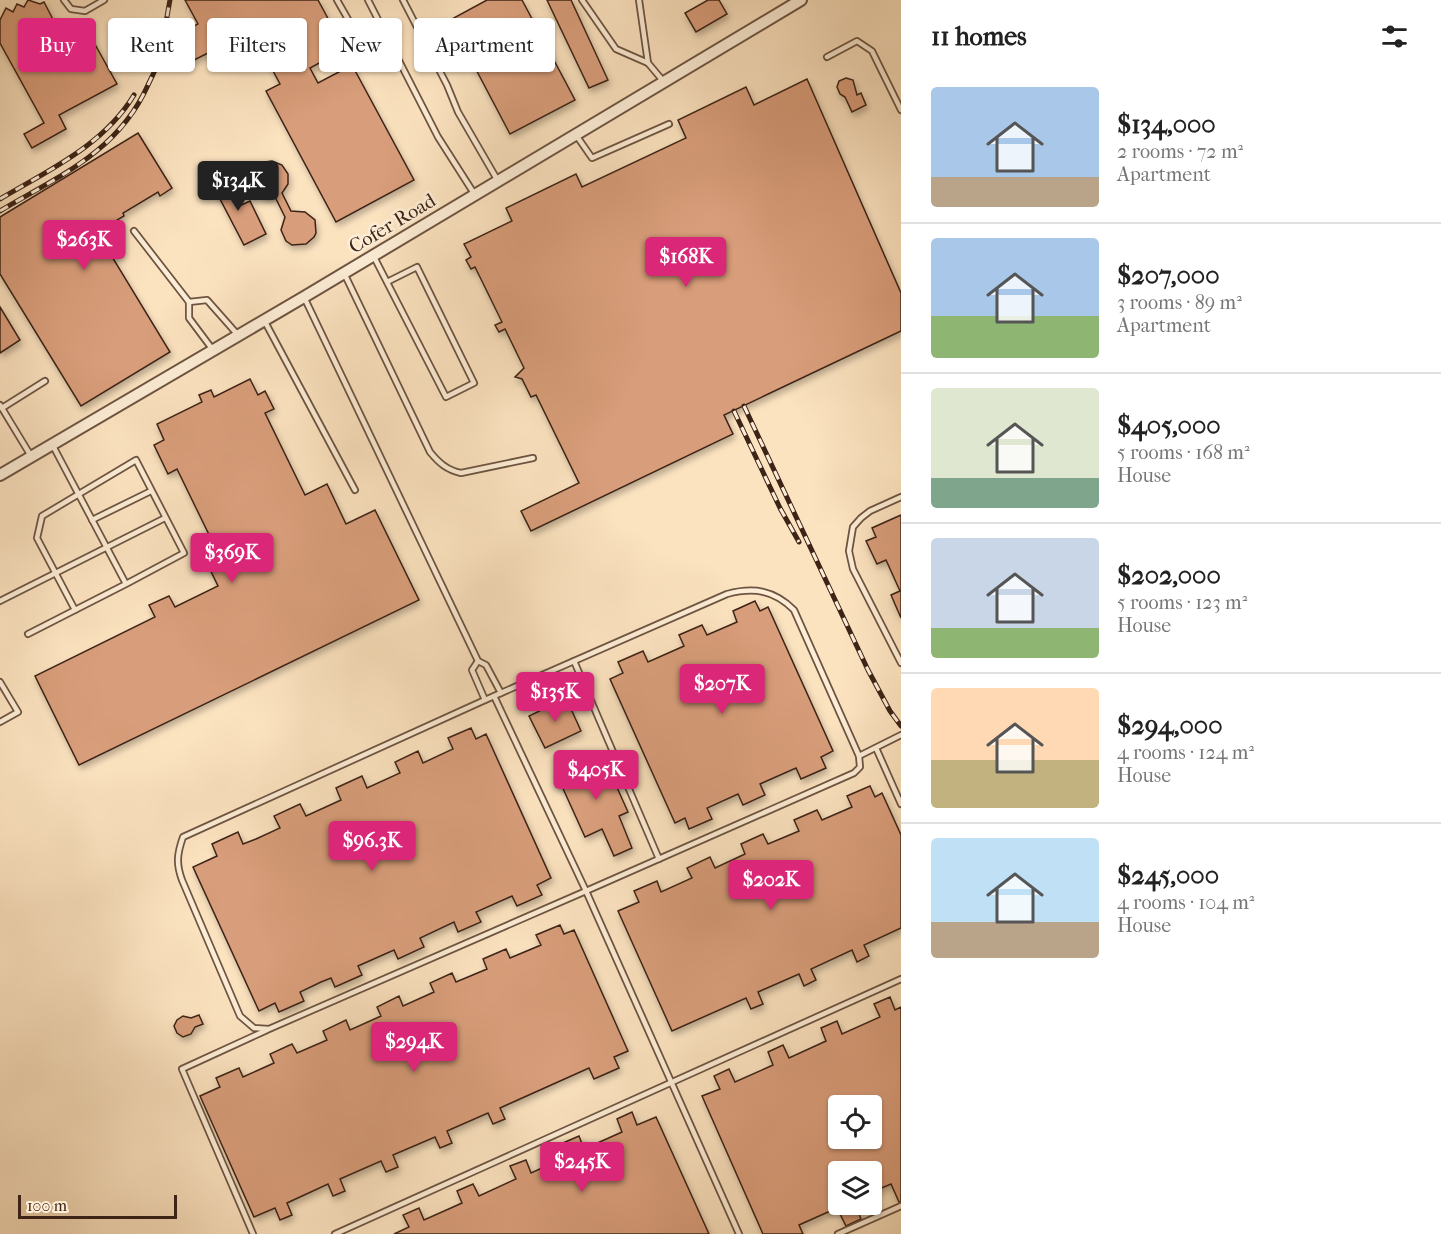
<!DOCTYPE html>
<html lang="en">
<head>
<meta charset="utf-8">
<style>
  body { margin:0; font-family:"IM FELL French Canon",serif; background:#f2f2f2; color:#222; height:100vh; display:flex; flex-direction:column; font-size:22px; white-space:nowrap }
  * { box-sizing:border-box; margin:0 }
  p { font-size:20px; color:#767676 }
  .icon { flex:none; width:33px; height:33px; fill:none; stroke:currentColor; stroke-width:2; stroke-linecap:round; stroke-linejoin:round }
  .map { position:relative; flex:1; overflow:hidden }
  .sheet { display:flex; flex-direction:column; background:#fff; width:540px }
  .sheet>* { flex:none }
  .top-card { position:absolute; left:18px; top:18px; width:570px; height:54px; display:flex; gap:12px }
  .tools { position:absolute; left:828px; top:1095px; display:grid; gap:12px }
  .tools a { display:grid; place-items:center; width:54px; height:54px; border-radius:6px; background:#fff; box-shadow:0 2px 4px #0004; font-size:30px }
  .scale { position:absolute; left:18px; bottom:15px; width:159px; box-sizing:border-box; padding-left:6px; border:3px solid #3d2417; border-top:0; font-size:16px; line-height:21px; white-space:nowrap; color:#3d2417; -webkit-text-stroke:4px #fdedd6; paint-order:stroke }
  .price { position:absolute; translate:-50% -51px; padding:0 14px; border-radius:6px; background:#db2777; color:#fff; font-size:20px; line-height:39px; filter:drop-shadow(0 2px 3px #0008) }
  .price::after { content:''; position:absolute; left:50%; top:36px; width:18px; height:14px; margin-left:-9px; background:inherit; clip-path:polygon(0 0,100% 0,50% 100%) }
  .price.selected { background:#222; color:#fff }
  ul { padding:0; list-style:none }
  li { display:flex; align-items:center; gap:18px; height:150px; padding:0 30px }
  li+li { border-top:2px solid #e0e0e0 }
  li span { display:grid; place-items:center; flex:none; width:168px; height:120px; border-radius:6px; color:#555 }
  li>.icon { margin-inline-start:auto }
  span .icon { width:72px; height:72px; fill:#fffc; stroke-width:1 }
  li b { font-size:26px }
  h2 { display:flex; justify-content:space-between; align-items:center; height:72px; padding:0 30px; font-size:26px }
  .pill { padding:0 21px; border-radius:6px; background:#fff; box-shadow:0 2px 4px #0004; font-size:21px; line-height:54px }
  .pill.selected { background:#db2777; color:#fff }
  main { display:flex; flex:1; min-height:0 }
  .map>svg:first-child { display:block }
  .building { fill:#d89d7a; stroke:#3d2417; stroke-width:1.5; fill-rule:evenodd; filter:url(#shadow) }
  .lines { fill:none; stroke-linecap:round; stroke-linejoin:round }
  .service-casing { stroke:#6d5441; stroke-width:8 }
  .tertiary-casing { stroke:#6d5441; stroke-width:14 }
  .service { stroke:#fdedd6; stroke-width:4.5 }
  .tertiary { stroke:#fdedd6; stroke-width:10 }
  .rail-casing { stroke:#3d2417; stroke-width:5 }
  .rail { stroke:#fdedd6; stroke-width:3; stroke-dasharray:9; stroke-linecap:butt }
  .labels { text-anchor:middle; stroke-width:5; stroke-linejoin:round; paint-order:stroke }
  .street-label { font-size:20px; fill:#3d2417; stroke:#fdedd6 }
</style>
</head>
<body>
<main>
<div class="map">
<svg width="901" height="1234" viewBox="0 0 901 1234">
  <defs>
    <filter id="shadow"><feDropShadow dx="2" dy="4" stdDeviation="3" flood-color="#0004"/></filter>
  </defs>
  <rect width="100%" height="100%" fill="#fce3c0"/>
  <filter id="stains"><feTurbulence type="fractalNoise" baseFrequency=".00333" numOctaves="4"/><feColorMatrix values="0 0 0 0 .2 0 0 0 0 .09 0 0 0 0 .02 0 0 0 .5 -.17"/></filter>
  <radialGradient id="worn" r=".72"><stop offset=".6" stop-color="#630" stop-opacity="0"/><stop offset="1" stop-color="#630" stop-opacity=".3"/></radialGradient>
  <g class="building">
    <path d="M28,0L40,4L44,2L60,33L82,21L117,84L59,115L66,129L32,148L24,134L44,123L0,43V20L6,8L13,12L17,4L24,7Z"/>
    <path d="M185,0H318L331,24L339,20L348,36L340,40L345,49L310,68L318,83L352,65L414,180L336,222L266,91L280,84L251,30L220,46L224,54L212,60L208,53L186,64L171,38L198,24Z"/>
    <path d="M487,0H522L575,100L510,134L450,20Z"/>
    <path d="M547,0H571L608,80L589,88Z"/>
    <path d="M708,0H719L727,14L696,32L685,13Z"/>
    <path d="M846,78L853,80L857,95L861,93L866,105L852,112L845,97L840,94L837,87L839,81Z"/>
    <path d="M807,79L901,293V331L724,415L733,434L531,531L521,511L579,483L536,395L531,397L522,379L515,377L524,368L505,329L499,332L495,325L502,322L475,267L471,269L466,260L471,257L464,244L512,221L506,208L576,174L582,187L686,138L678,120L746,87L754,105Z"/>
    <path d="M138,133L172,188L160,196L158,192L123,213L124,216L97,232L170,352L81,406L0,274V217Z"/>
    <path d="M272,161L282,165L288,174V184L282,193L291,211L305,212L315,220L316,233L314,237L306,244L292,245L286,241L281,230L285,217L275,197L264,196L255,186L253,181L255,171L265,162Z"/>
    <path d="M218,170L237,207L250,201L266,234L244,245L208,176Z"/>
    <path d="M0,307L20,340L0,353Z"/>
    <path d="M250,379L258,395L265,391L274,409L265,413L305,495L327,484L346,524L375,510L419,600L79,765L35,676L155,617L149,605L169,596L175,607L218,586L202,553L215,547L177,469L168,474L154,445L164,440L157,424L202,402L199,395L211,390L214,397Z"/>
    <path d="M901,515V618L891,595L900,591L886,560L877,564L866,541L876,537L872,528Z"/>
    <path d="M755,601L760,611L768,607L833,751L821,757L826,768L801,779L796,768L760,784L765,795L743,805L738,794L707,808L712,819L689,829L685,818L675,823L610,679L623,673L618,662L643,651L648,662L684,646L679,635L702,625L707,635L737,622L733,611Z"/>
    <path d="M566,698L581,731L545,748L529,716Z"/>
    <path d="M471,728L476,739L486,734L551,878L537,885L542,895L517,906L512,896L476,912L481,922L458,932L454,922L420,938L424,947L398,959L394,950L358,966L362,975L335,987L331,978L321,982L300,992L304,1001L279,1012L275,1003L259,1011L193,867L217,856L212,844L238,832L243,844L256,839L280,828L274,816L300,804L306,816L341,800L336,788L362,776L367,788L400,773L395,762L418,751L423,763L453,749L448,738Z"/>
    <path d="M591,755L596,767L606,763L628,812L619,816L632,848L614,856L602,829L585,837L555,771Z"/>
    <path d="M870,786L875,797L882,793L901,835V928L864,945L869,956L857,962L852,950L811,969L816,980L804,986L799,974L758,992L763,1004L751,1009L746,998L672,1031L618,911L639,902L634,891L657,881L661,892L692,878L687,868L710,857L715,868L745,854L741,844L763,834L768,844L799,831L794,820L817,810L822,820L852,807L847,796Z"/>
    <path d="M560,925L564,934L574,930L628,1051L614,1057L619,1068L594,1079L589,1068L500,1108L505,1119L493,1124L488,1113L447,1131L452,1143L440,1148L435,1137L393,1155L398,1167L386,1172L381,1161L340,1179L345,1191L333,1196L328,1184L287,1203L292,1215L280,1220L275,1208L254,1217L200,1096L220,1087L216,1078L239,1068L243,1077L274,1063L270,1054L292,1044L297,1053L327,1040L323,1031L346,1020L350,1030L381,1016L377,1007L399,996L403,1006L434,992L430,983L452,973L456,982L487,969L483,959L506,949L510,958L541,945L536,935Z"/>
    <path d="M890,997L895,1010L901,1007V1202H899L891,1184L872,1192V1172H838V1204H855L861,1219L846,1226L837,1208L799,1225L803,1234H763L702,1096L720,1089L714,1076L729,1069L735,1082L773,1065L768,1052L783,1045L789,1058L826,1041L821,1028L837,1021L842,1034L880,1017L874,1004ZM838,1106H872V1138H838Z"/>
    <path d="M199,1015L203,1024L195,1027L191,1034L183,1037L177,1033L174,1026L177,1020L183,1016L191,1018Z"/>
    <path d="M632,1112L637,1125L656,1117L709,1234H394L409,1227L403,1215L419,1208L424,1220L462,1203L457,1191L473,1184L479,1196L516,1179L510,1166L526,1160L531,1173L569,1156L563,1143L579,1136L584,1149L622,1132L617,1119Z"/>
  </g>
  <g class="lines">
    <defs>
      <g id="service">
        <path d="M64,0L71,9L85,11L104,0"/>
        <path d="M337,0L365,49L377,56L395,53"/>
        <path d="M368,0L438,137L475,195"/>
        <path d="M403,0L447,85L458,112L498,181"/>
        <path d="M582,0L616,49L648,63L664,82"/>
        <path d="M639,0L648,63"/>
        <path d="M827,57L857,41L872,51L901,110"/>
        <path d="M576,135L592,158L669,124"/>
        <path d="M134,231L189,302L207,300L238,335"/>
        <path d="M373,255L446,397L474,383L417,267L387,282"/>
        <path d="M344,273L430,452C439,463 447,470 461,473L533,458"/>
        <path d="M304,297L478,661L486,665L501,693"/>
        <path d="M189,302V318L213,350"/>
        <path d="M264,320L355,490"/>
        <path d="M0,405L31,456"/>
        <path d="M2,408L45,381"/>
        <path d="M52,444C77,491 101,537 126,584L184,553L136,460L42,516L37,538L75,610L126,584"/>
        <path d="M901,497L870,511L861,518L853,527L849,551L853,569L901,663"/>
        <path d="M92,520L151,491"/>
        <path d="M0,601L165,518"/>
        <path d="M28,634L75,610"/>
        <path d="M478,661L472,670L485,700"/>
        <path d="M574,661L659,859"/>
        <path d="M0,682L18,712L0,722"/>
        <path d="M494,696L586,891L854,773L860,767L859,756"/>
        <path d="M876,748L901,804"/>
        <path d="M253,1234L182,1069L267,1030"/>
        <path d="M335,1234L901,979"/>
        <path d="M739,1234L586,891L269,1029L254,1028L240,1016L182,880C176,864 177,854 183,837L485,700L727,594C754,587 774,590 794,610L859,756L901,735"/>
        <path d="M838,1234L901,1206"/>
      </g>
      <path id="tertiary" d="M0,475L304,297L801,0"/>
    </defs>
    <use href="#service" class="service-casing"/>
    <use href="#tertiary" class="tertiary-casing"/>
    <use href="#service" class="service"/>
    <use href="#tertiary" class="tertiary"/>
    <defs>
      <g id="rail">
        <path d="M0,199C49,170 104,145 134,95"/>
        <path d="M0,211C59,176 118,152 148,85C152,76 157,68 159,59C164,40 166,20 170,0"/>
        <path d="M744,406L868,670L890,711L901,726"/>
        <path d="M734,411L780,508L799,542"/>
      </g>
    </defs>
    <use href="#rail" class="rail-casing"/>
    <use href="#rail" class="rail"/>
  </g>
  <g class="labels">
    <g class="street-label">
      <text transform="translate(392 223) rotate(-31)" y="7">Cofer Road</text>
    </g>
  </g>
  <rect width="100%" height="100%" filter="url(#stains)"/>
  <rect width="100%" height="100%" fill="url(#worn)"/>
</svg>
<div class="tools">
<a><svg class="icon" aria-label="locate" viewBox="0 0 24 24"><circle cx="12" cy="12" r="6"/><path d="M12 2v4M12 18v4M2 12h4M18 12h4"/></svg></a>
<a><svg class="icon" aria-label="layers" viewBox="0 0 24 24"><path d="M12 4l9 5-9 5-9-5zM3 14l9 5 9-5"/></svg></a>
</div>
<div class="scale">100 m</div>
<b class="price selected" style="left:238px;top:212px">$134K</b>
<b class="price" style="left:84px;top:271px">$263K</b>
<b class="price" style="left:686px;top:288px">$168K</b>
<b class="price" style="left:232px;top:584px">$369K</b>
<b class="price" style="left:722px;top:715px">$207K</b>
<b class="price" style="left:555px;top:723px">$135K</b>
<b class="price" style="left:596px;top:801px">$405K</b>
<b class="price" style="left:372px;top:872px">$96.3K</b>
<b class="price" style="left:771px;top:911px">$202K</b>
<b class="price" style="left:414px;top:1073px">$294K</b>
<b class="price" style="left:582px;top:1193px">$245K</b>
<div class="top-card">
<a class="pill selected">Buy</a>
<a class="pill">Rent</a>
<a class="pill">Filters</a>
<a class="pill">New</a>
<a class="pill">Apartment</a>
</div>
</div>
<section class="sheet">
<h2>11 homes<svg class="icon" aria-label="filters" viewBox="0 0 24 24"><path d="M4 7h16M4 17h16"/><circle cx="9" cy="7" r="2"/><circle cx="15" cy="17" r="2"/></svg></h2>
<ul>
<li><span style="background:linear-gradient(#a9c7e8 75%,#b9a48a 0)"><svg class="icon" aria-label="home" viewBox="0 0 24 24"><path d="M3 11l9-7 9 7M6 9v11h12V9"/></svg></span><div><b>$134,000</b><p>2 rooms · 72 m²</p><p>Apartment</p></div></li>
<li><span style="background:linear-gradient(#a9c7e8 65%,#8fb573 0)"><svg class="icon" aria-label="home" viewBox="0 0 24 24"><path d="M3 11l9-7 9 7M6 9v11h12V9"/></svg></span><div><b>$207,000</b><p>3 rooms · 89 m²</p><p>Apartment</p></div></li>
<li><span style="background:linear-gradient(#dfe7d0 75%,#7fa58c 0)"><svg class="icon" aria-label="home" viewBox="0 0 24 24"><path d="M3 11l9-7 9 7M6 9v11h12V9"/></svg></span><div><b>$405,000</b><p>5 rooms · 168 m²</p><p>House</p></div></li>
<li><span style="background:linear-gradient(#c9d6e8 75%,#8fb573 0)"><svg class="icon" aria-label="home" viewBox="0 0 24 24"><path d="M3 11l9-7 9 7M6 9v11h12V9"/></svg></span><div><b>$202,000</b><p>5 rooms · 123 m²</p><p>House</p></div></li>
<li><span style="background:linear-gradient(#ffd9b3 60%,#c2b280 0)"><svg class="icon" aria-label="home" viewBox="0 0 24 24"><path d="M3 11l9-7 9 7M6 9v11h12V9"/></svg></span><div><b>$294,000</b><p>4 rooms · 124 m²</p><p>House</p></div></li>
<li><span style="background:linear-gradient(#bfe0f5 70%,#b9a48a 0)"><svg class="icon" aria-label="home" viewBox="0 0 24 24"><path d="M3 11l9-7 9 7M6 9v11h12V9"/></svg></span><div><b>$245,000</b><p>4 rooms · 104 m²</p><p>House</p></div></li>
</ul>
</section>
</main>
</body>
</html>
